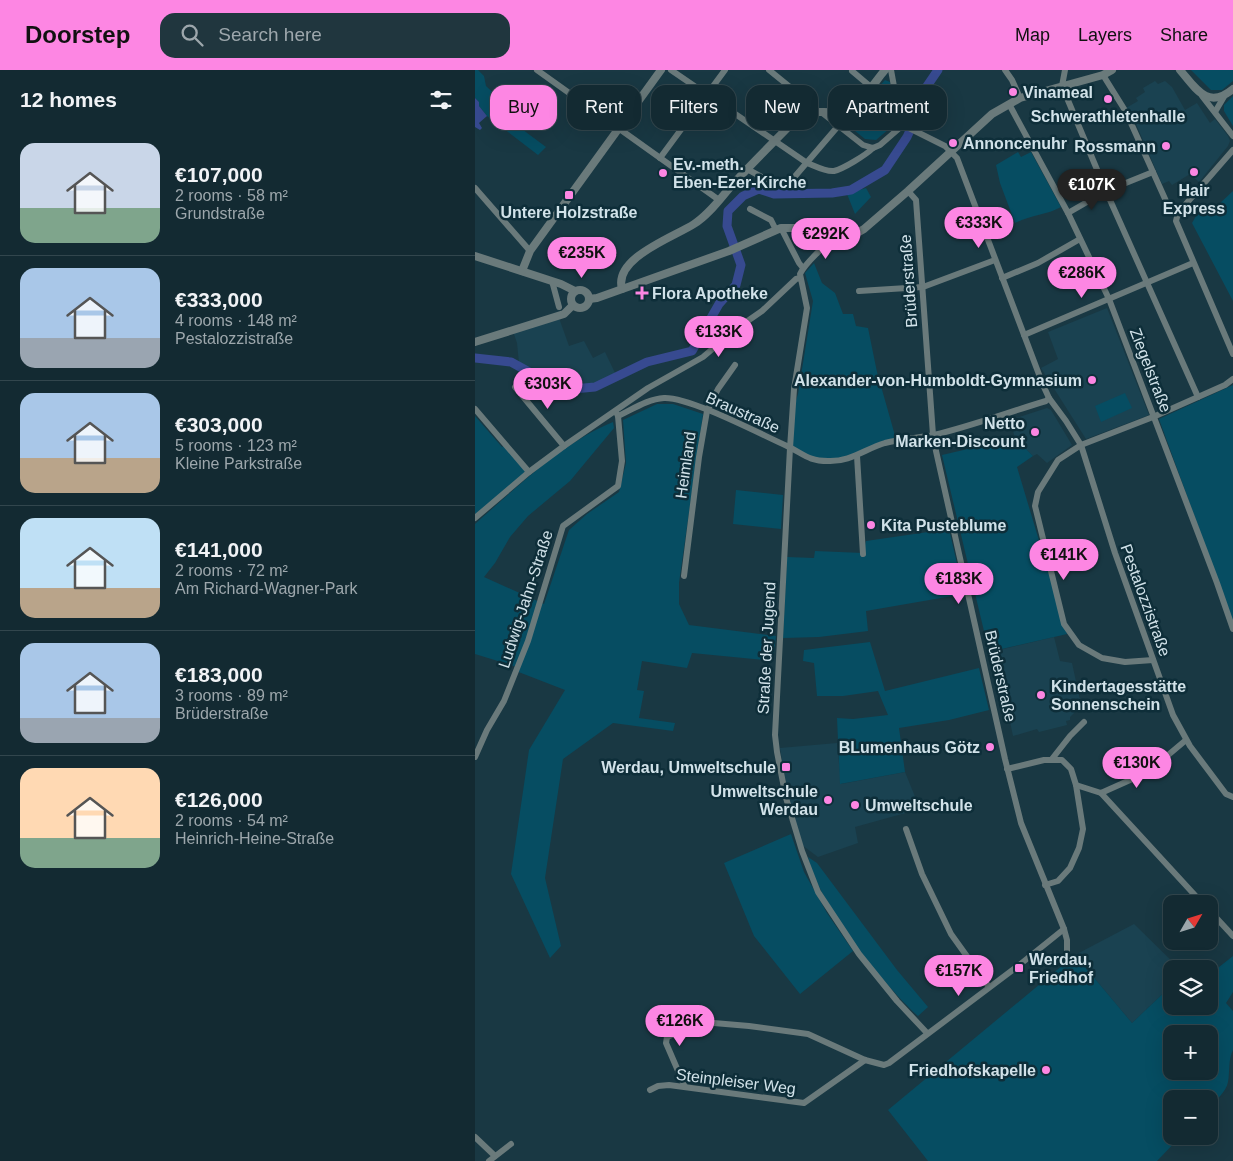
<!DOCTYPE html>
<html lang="en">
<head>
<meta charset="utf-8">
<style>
  body { margin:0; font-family:Helvetica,sans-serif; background:#20363e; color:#f1f3f6; height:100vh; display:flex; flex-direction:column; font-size:19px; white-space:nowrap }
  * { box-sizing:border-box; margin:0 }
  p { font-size:16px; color:#9da7ac }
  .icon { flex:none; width:28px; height:28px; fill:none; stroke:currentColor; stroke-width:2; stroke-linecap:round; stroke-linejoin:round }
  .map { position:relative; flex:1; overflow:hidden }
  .sheet { display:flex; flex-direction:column; background:#132a32; width:475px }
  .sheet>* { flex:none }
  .guide { position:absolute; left:15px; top:15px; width:475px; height:45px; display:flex; gap:10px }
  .needle { width:32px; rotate:51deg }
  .controls { position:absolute; left:688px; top:825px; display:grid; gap:10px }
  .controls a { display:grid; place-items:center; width:55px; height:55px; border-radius:10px; background:#132a32; box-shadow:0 5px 20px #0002,0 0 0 1px #32464d; font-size:25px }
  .price { position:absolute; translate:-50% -42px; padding:0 11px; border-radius:18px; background:#fd86e3; color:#111; font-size:16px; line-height:32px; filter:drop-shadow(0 1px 2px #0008) }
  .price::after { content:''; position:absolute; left:50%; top:30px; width:15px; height:11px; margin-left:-8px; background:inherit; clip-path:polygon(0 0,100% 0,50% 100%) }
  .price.active { background:#222; color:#fff }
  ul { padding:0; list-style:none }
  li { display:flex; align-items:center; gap:15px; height:125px; padding:0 20px }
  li+li { border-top:1px solid #32464d }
  li span { display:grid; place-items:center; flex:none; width:140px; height:100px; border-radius:15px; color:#555 }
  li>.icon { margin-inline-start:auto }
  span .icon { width:60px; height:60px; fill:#fffc; stroke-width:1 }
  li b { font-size:21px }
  h2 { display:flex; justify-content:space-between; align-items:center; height:60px; padding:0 20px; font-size:21px }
  .pill { padding:0 18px; border-radius:15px; background:#132a32; box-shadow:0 5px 20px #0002,0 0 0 1px #32464d; font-size:18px; line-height:45px }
  .pill.active { background:#fd86e3; color:#111 }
  header { display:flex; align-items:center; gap:30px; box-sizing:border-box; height:70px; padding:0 25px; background:#fd86e3; color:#111 }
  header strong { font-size:24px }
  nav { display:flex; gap:28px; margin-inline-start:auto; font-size:18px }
  .search { width:350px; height:45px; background:#20363e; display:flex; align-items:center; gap:12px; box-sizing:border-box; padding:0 18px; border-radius:15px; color:#9da7ac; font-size:19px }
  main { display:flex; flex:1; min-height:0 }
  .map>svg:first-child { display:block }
  .built { fill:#1a4251 }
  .green { fill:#064d62; fill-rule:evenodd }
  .water { fill:#374a90 }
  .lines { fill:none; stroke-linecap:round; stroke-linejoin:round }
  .river { stroke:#374a90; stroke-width:9 }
  .minor { stroke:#6a7a7b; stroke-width:6 }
  .tertiary { stroke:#6a7a7b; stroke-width:8 }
  .poi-dot { fill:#fd86e3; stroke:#0e2e39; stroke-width:2 }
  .labels { text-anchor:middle; stroke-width:5; stroke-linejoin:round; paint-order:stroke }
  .poi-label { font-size:16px; font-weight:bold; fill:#d1e2e9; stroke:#0e2e39; text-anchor:start }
  .street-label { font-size:16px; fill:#d1e2e9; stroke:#0e2e39 }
</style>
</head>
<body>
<header>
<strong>Doorstep</strong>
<div class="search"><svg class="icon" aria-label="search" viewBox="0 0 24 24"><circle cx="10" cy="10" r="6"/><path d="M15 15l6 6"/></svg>Search here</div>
<nav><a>Map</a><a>Layers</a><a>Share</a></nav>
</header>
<main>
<section class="sheet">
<h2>12 homes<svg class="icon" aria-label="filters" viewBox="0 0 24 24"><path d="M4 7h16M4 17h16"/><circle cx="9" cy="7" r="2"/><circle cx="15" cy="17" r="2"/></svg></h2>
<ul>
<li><span style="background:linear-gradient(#c9d6e8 65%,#7fa58c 0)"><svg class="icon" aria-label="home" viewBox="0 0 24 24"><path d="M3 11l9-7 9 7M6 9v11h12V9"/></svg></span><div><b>€107,000</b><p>2 rooms · 58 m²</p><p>Grundstraße</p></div></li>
<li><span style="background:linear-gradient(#a9c7e8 70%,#9aa5b1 0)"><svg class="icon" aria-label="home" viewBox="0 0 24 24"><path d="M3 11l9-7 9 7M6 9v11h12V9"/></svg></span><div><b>€333,000</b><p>4 rooms · 148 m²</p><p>Pestalozzistraße</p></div></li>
<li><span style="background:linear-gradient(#a9c7e8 65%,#b9a48a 0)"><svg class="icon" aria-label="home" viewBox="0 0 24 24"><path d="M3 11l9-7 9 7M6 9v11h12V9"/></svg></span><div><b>€303,000</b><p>5 rooms · 123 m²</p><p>Kleine Parkstraße</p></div></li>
<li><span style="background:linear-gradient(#bfe0f5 70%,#b9a48a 0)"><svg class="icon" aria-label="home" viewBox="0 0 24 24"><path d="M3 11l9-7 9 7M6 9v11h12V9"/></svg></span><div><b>€141,000</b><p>2 rooms · 72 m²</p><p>Am Richard-Wagner-Park</p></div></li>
<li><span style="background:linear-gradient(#a9c7e8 75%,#9aa5b1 0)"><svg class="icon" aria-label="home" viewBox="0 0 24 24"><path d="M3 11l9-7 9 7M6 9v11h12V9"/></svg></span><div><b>€183,000</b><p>3 rooms · 89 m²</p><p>Brüderstraße</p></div></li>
<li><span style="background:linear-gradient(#ffd9b3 70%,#7fa58c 0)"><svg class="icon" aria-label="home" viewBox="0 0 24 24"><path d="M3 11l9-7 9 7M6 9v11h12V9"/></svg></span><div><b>€126,000</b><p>2 rooms · 54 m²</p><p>Heinrich-Heine-Straße</p></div></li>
</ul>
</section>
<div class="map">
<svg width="758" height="1091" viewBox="0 0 758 1091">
  <rect width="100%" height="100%" fill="#193843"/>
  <g class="built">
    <path d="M680,11L683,14L690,11L697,17L710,40L722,33L735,53L740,49L753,66L755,71L753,76L724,112L715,104L697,115L694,111L687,114L661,54L651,38L663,31L661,28L670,22L668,18Z"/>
    <path d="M632,238L674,345L611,369L566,298L583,289L573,262Z"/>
    <path d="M84,248L94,276L109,271L118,288L130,282L141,305L118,315L91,316L81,314L44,293L42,273L38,261Z"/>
    <path d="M572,338L576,340L597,375L572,393L562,384L558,386L540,368L535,350Z"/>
    <path d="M579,567L585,591L597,593L607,639L601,641L595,647V650L591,651L592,655L564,662L562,659L538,666L520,581Z"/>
    <path d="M362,673L366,714L430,702L445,739L380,757L383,773L343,787L327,775L314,730L305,678Z"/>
    <path d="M659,854L705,899H696V916L657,953L600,885Z"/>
  </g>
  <g class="green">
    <path d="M0,0H3L9,6L11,16L28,32V45L71,77L63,85L12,46L4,36V32L0,28Z"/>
    <path d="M716,0H758V11L747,20H736Z"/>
    <path d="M410,10L415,12L421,53L401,70L390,69L374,56L373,51Z"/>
    <path d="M758,26V56L749,41V35Z"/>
    <path d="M543,82L546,87L556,82L586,137C572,145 556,145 540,153L525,113L521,95Z"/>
    <path d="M391,118L396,127L380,144L372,124Z"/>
    <path d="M758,121V231L717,153L724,141L742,136Z"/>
    <path d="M374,149L383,159L374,165L359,162Z"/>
    <path d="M339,193L347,213L360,223L368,244H378L381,256L393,258L402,302L421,369L382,386L342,391L315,378L318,340L323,324L338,231L330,203Z"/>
    <path d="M758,315V552L684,349Z"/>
    <path d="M650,323L657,338L626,352L620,336Z"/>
    <path d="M182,334H198L228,344L204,513V534L214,555L301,566L298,591L217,583L212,598L167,591L162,620L169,621L164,648L200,653L198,661L138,653L88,689L70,808L86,876L75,888L36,804L54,680L90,620L41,601L42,597L0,584V454C41,418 88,372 138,352L139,358L95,411L53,446L35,467L20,493L9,507L69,534L94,460L112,444L144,422L151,393L148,350Z"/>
    <path d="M0,346L27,377L30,375L54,402L1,445L0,443Z"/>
    <path d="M540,368L558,386L542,397L592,564L514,582L467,385Z"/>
    <path d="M261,420L308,425L306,459L258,454Z"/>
    <path d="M474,459L489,524L391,541L393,561L344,567L308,568L312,487L339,488L340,481L388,483L391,471Z"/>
    <path d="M395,572L410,621L504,598L514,640L474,650L424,658L430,702L365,714L362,648L378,649L413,645L403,621L368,626H342L339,593L328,591L329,580Z"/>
    <path d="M316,764L329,802L352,843L378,881L325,924L279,866L249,793Z"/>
    <path d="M333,787L342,793L422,900L453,937L443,946C406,912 344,835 333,787Z"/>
    <path d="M600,885L657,953L696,916V936H734V905L758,886V922L751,933L758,941V980C753,990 755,1001 753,1012C751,1022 741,1030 734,1037V1029H696V1066H706L682,1091H453L413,1040ZM696,964H734V1001H696Z"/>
  </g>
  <path class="water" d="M0,28L4,32V36L12,46L4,53L7,58L5,60L0,57Z"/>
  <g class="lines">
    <path class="river" d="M0,288L36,292L87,320L120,317L172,292L217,281L244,234L261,215L266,195L252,156L253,141L268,126L284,119L299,124L357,123L376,120L410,100L432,67L442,45L450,19L463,0"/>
    <g class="minor">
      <path d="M62,0L244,130"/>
      <path d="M196,0L332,93C340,96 350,102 359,101C368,99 391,85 398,78"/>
      <path d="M294,0L331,30L337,41"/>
      <path d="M416,0L425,49L428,55"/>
      <path d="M530,0L537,10L545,28"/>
      <path d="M590,0L587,16L631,121L723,327"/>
      <path d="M377,1L396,17"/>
      <path d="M628,5L651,42L691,131L696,139L703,143"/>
      <path d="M727,26L758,66"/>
      <path d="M534,34L593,143L634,229L742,513L758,559"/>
      <path d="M346,42L388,75L398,78L405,75L428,55"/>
      <path d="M740,42L750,25"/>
      <path d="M428,55L470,76L482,88L568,315L574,328L591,351L606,375L640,483L698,645L715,676L751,724L758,727"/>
      <path d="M758,80L703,143L701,151L758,284"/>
      <path d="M185,88L250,0"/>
      <path d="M272,99L294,111H316L364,55L375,39"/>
      <path d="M0,118L55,181"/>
      <path d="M433,121L441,130L458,365L461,381L530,689L546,753L589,859L592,870V883"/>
      <path d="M275,139L296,150L301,160"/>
      <path d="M593,143L631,121L678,102"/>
      <path d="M306,158L324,193L328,198"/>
      <path d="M355,168C347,181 332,190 325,204L332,238L319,319L315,378L300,665L302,682L311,728L327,781L343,822L384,884L422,931L452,963"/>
      <path d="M527,208L563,193L605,169"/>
      <path d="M77,211L84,237"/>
      <path d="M384,221L448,217L520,190"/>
      <path d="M549,265L718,193"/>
      <path d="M40,317L89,376"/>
      <path d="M0,339L54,402"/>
      <path d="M143,346C158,339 173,329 189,328C215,327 285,364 312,376C329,384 333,391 353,391C375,392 390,379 410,373C426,369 443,368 459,365C497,356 534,342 571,331L574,328"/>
      <path d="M382,386L388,484"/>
      <path d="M0,448L54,402L89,376L173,318L228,287L261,259L287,241L321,209L325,208"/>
      <path d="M209,506L224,387L232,341L243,319L260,295"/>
      <path d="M678,590L650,592L627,588L604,575L589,554L560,436L563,422L583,390L606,375L678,347L750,315L758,309"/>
      <path d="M0,687L12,660L29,631L53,571L88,456L143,416L147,391L143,346L142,344"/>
      <path d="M577,689L595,666L609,652"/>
      <path d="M532,699L569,690H587L596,699L601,715L608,759L604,778L595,798L583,811L570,815"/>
      <path d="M601,715L626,723L664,706L680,696L711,670"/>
      <path d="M626,723L728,834"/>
      <path d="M431,759L447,804L476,864L514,917"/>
      <path d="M734,840L758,866"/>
      <path d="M181,947L192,967L191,973L210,1017"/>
      <path d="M192,967L227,952L274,956L333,964L390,990L409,995L414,993L543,896L589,859"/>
      <path d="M175,1020L183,1016L194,1015L329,1033L390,990"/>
      <path d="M0,1067L20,1086"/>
      <path d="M14,1091L36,1074"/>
    </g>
    <g class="tertiary">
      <path d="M705,0C721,19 733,40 758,19"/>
      <path d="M0,186L86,214L100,221"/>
      <path d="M47,201L55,181L186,0"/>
      <path d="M147,219C138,188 199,167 219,154C235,144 247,126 259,113C280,90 302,69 323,47C338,39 345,43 361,42C383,42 397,15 410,0"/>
      <circle cx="105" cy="229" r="9"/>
      <path d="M114,229L122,228L254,181L306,158H320L355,168L370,170L389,159L433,121L517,44L545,28L628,5L637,0"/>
      <path d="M0,272L89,244L98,235"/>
    </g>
  </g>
  <g class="poi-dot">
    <circle cx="538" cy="22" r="5"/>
    <circle cx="633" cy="29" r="5"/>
    <circle cx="478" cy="73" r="5"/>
    <circle cx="691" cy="76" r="5"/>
    <circle cx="719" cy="102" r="5"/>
    <circle cx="188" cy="103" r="5"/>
    <rect x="89" y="120" width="10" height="10" rx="2.5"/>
    <path d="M164.5 215.5h5v5h5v5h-5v5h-5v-5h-5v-5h5z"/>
    <circle cx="617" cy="310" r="5"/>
    <circle cx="560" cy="362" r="5"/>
    <circle cx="396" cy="455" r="5"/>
    <circle cx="566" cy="625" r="5"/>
    <circle cx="515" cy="677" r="5"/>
    <rect x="306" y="692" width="10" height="10" rx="2.5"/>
    <circle cx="353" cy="730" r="5"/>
    <circle cx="380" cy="735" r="5"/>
    <rect x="539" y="893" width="10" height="10" rx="2.5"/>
    <circle cx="571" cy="1000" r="5"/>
  </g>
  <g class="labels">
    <g class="poi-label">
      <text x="548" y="28">Vinameal</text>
      <text x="633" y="52" text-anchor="middle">Schwerathletenhalle</text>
      <text x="488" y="79">Annoncenuhr</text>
      <text x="681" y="82" text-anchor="end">Rossmann</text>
      <text x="198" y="100">Ev.-meth.<tspan x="198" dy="18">Eben-Ezer-Kirche</tspan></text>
      <text x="719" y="126" text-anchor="middle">Hair<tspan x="719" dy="18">Express</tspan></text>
      <text x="94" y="148" text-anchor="middle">Untere Holzstraße</text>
      <text x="177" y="229">Flora Apotheke</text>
      <text x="607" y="316" text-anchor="end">Alexander-von-Humboldt-Gymnasium</text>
      <text x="550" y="359" text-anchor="end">Netto<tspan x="550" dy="18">Marken-Discount</tspan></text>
      <text x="406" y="461">Kita Pusteblume</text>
      <text x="576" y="622">Kindertagesstätte<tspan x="576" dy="18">Sonnenschein</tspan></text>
      <text x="505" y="683" text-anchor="end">BLumenhaus Götz</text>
      <text x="301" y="703" text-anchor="end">Werdau, Umweltschule</text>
      <text x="343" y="727" text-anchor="end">Umweltschule<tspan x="343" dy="18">Werdau</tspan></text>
      <text x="390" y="741">Umweltschule</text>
      <text x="554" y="895">Werdau,<tspan x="554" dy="18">Friedhof</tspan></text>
      <text x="561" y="1006" text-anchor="end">Friedhofskapelle</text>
    </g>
    <g class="street-label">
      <text transform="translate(433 211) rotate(-94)" y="6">Brüderstraße</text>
      <text transform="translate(676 300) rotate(69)" y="6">Ziegelstraße</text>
      <text transform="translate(268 342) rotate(24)" y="6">Braustraße</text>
      <text transform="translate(210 395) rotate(-82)" y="6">Heimland</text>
      <text transform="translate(50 529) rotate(-72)" y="6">Ludwig-Jahn-Straße</text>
      <text transform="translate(671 530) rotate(70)" y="6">Pestalozzistraße</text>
      <text transform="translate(291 578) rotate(-87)" y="6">Straße der Jugend</text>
      <text transform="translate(526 606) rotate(77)" y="6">Brüderstraße</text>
      <text transform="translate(261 1011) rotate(7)" y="6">Steinpleiser Weg</text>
    </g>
  </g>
</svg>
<div class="controls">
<a><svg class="needle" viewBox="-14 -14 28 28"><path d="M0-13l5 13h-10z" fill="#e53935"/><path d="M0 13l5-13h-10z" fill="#9da7ac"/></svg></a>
<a><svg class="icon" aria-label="layers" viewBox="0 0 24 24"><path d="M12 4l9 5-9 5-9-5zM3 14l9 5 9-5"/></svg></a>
<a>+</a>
<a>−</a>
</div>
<b class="price active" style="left:617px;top:141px">€107K</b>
<b class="price" style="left:504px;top:179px">€333K</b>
<b class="price" style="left:351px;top:190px">€292K</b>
<b class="price" style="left:107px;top:209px">€235K</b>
<b class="price" style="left:607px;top:229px">€286K</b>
<b class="price" style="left:244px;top:288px">€133K</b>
<b class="price" style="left:73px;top:340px">€303K</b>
<b class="price" style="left:589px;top:511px">€141K</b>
<b class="price" style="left:484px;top:535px">€183K</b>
<b class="price" style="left:662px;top:719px">€130K</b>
<b class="price" style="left:484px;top:927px">€157K</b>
<b class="price" style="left:205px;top:977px">€126K</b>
<div class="guide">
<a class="pill active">Buy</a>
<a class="pill">Rent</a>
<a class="pill">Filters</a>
<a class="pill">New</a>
<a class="pill">Apartment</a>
</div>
</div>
</main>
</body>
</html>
